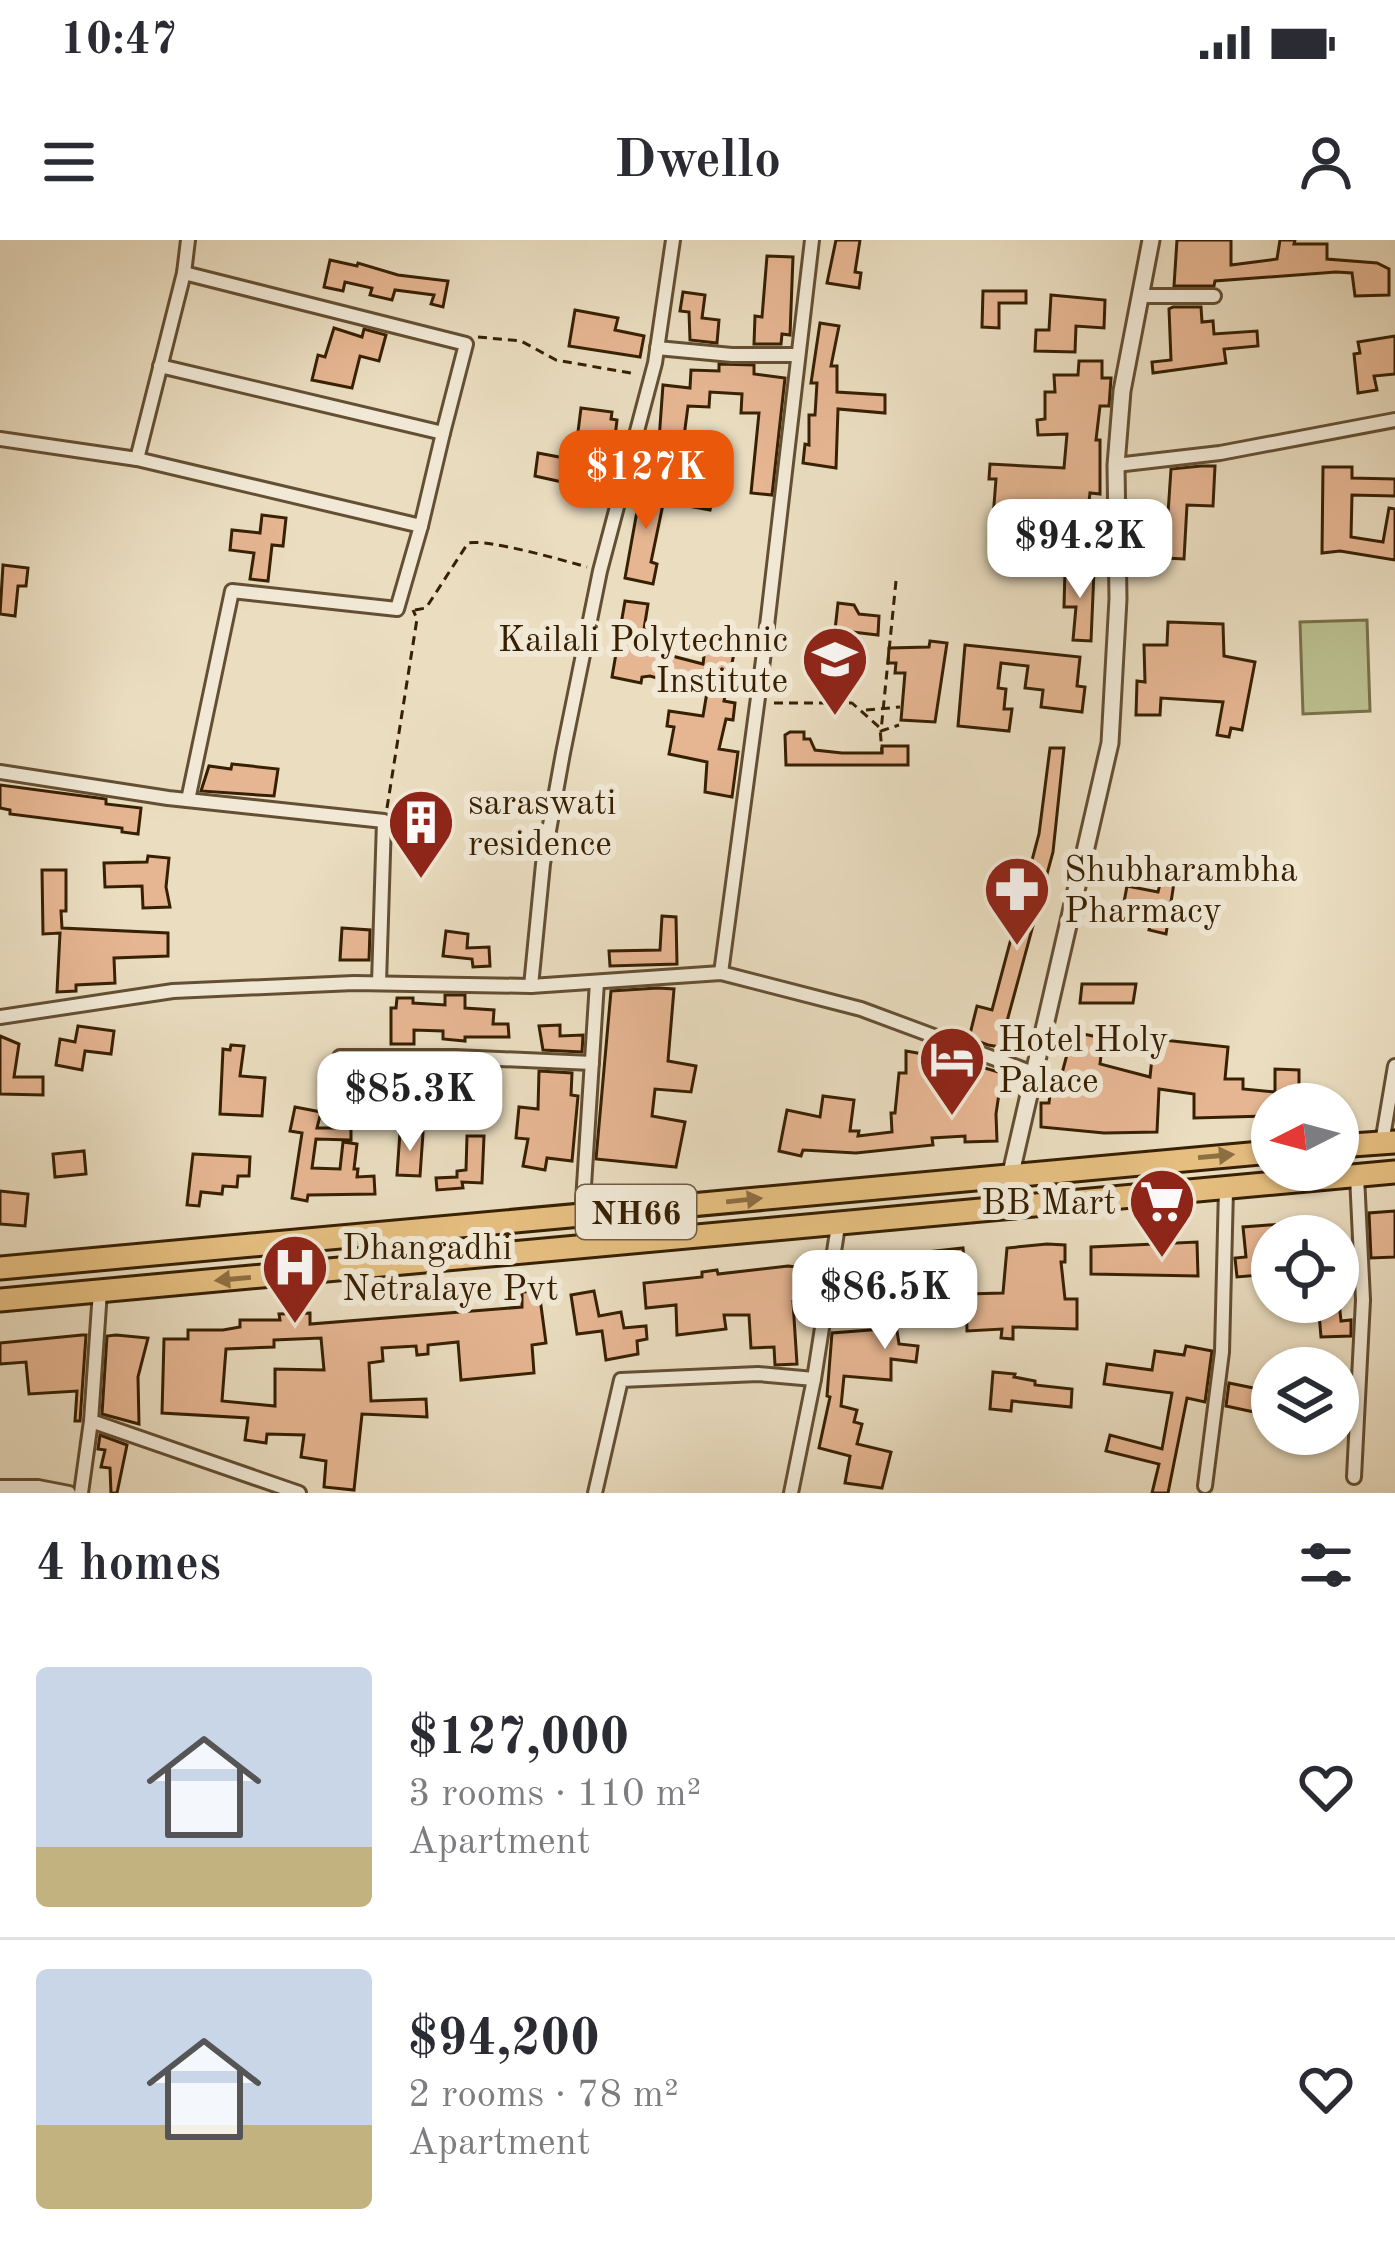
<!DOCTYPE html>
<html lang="en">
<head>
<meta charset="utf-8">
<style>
  body { margin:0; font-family:"Old Standard TT",serif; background:#f2f2f3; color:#2b2b33; height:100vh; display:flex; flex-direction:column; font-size:45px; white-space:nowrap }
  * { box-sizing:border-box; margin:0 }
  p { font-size:39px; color:#7c7c81 }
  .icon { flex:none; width:66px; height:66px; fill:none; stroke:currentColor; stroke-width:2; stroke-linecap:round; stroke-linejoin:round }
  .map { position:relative; height:1253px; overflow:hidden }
  .sheet { display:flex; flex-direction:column; background:#fff; flex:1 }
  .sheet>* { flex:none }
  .needle { width:78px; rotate:264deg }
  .controls { position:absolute; left:1251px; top:843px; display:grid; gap:24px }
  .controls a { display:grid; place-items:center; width:108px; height:108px; border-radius:50%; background:#fff; box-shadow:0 3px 9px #0004; font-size:60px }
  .price { position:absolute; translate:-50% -102px; padding:0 27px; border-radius:24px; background:#fff; color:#222; font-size:39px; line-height:78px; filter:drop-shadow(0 3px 6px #0008) }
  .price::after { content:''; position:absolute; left:50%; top:72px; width:36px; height:27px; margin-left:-18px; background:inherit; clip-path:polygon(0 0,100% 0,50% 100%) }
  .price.selected { background:#ea580c; color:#fff }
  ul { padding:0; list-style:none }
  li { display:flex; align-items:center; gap:36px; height:300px; padding:0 36px }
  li+li { border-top:3px solid #e1e1e2 }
  li span { display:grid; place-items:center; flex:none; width:336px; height:240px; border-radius:12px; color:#555 }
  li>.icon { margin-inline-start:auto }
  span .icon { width:144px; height:144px; fill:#fffc; stroke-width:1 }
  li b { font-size:51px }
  h2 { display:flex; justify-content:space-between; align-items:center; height:144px; padding:0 36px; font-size:51px }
  .status { display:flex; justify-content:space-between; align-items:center; height:84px; padding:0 60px; background:#fff; direction:ltr }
  .status svg { height:33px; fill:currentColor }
  header { display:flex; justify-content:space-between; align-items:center; height:156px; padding:0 36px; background:#fff; font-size:54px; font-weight:800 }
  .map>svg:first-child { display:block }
  .green { fill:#bbbf8f; stroke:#797048; stroke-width:3 }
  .building { fill:#e6b692; stroke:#372002; stroke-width:3; fill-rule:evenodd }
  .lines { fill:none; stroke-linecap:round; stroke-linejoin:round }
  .minor-casing { stroke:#644f32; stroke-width:18 }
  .tertiary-casing { stroke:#644f32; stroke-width:21 }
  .trunk-casing { stroke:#372002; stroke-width:27 }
  .path { stroke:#372002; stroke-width:3; stroke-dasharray:9 6; stroke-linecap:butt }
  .minor { stroke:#f1e9d6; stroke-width:12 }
  .tertiary { stroke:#f1e9d6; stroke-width:15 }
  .trunk { stroke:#e5be80; stroke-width:21 }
  .oneway { fill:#8e6f41 }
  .labels { text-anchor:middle; stroke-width:12; stroke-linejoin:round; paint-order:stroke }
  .shield { fill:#f1e9d6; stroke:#6f5c42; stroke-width:3 }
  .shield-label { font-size:33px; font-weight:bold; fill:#372002 }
  .poi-label { font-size:36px; fill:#372002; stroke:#f1e9d6; text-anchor:start }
</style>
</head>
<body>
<div class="status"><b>10:47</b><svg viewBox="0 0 49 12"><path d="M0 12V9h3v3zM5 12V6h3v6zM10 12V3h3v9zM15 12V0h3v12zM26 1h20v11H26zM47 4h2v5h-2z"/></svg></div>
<header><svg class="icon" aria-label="menu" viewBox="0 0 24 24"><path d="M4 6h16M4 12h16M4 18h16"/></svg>Dwello<svg class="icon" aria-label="person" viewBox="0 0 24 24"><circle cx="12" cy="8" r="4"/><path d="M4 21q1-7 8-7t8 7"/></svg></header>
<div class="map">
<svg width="1395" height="1253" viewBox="0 0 1395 1253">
  <rect width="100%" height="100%" fill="#eaddc0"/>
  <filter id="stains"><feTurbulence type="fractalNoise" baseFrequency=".00167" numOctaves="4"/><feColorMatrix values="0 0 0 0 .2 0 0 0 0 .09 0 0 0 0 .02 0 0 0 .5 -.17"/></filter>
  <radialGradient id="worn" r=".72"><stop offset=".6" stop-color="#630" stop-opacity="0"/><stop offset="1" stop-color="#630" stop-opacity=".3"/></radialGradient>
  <path class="green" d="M1367,380L1370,471L1303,474L1300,382Z"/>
  <g class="building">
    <path d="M836,0H860L855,32L861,33L859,48L827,43Z"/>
    <path d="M1177,0H1231V25L1277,19L1280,0H1295L1294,4H1327V19L1377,23L1389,29V55L1355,56L1352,33L1336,32L1215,41L1214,46H1174Z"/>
    <path d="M767,16L793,17L790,95L782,94L781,104H754L755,76L762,77Z"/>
    <path d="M330,20L357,26L358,23L398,35L448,41L443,67L431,64L434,55L395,50L392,60L370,55L372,48L345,42L343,51L324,47Z"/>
    <path d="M983,51H1026V63H999V88L982,87Z"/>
    <path d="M683,52L705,55L702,78L719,80L717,103L690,100L689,72L680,71Z"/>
    <path d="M1051,55L1105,60L1104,88L1076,86L1075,112L1035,111L1036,90H1049Z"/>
    <path d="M1173,67H1201L1202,82L1213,81L1214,94L1257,91L1258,106L1224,109L1226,123L1153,133L1152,122L1171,120L1169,69Z"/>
    <path d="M575,70L618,78L615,90L644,96L640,117L569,106Z"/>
    <path d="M820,83L839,86L831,126H837V152L885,155V173L838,169L836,228L803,223L805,204L809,205V175H815L817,143H811Z"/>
    <path d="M334,88L362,97L364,89L386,95L379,121L360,116L352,148L312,140L318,115L325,117Z"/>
    <path d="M1395,96V134L1374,136L1377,150L1358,153L1354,114L1360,113L1358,102Z"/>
    <path d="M1079,121H1102V138H1111L1109,166H1100L1096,200H1100V254L1090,253L1087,278L1023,268L1022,280L993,278L996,239H989L990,224L1064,228L1067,194L1038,195L1037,180L1045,179V152H1055L1054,135H1078Z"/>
    <path d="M719,124L754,125V134L785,138L772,255L751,253L759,173H741L742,154L710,152L709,167L688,166L683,204L659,200L663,145L690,148L691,130L719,131Z"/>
    <path d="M581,168L612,172L611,179L617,180L615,197L578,192Z"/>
    <path d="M538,213L612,227L610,244L572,240L571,244L535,236Z"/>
    <path d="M698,214L723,218L710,270L688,266Z"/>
    <path d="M1201,226H1215L1213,266L1187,265L1184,319L1165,318L1171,229Z"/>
    <path d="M1323,227H1352V238L1395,239V256L1352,255L1351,297L1383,302L1389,268L1395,269V320L1340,311L1322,313Z"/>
    <path d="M643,238L667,245L651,322L657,324L653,344L625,338Z"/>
    <path d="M262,275L286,278L283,306L272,305L268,341L250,339L254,313L230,310L232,290L260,293Z"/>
    <path d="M3,325L28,328L26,346H18L15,376L0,374Z"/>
    <path d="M1065,330L1094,331L1091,401L1073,400L1076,367H1064Z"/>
    <path d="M625,361L648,364L644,389L667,394L663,411L676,417L703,424L706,400L736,404L724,461L735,463L733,480L726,479L719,509L738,512L732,557L705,552L707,522L669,514L674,487L667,486L669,471L703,476L707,452L650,436L642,437L641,443L612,437Z"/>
    <path d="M838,363L854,365L859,374L879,376L878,395L835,390Z"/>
    <path d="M1168,382L1223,384L1224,416L1255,422L1242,490L1231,488L1229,497L1217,495L1223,462L1161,458L1160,475H1136L1137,441L1145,442L1144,405H1167Z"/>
    <path d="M930,401L947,403L935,482L901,480L905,433H895L896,423H888L889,408L929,407Z"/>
    <path d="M965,405L1080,417L1077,446L1085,447L1082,472L1041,467L1043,450L1025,448L1028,426L1001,423L998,448L1006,449L1004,469H1012L1009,491L958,486Z"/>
    <path d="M790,492H804V499H810L815,510L842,513H882V506H908V525H786L785,495Z"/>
    <path d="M1050,508H1064L1053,612L1000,807L988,805L969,798L977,766L992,770L1039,594Z"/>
    <path d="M232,524L278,529L274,556L201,551L209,526L231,529Z"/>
    <path d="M0,545L106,559V564L141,568L138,594L122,592V588L10,574V570L0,568Z"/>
    <path d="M148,616L169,618L166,647L170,667L143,668L142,646L105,647L104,623L147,622Z"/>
    <path d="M42,630H66V671H61L62,688L168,693V716L114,718L115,743L76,745V751L57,752L60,693L43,694Z"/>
    <path d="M1161,640L1174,643L1166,694L1149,690L1154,668L1124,662L1127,646L1158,652Z"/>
    <path d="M662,676L676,677L677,724L610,726L609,711L660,710Z"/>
    <path d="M342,688L370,690L369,720H340Z"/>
    <path d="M446,691L468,694L467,708L489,707L490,726L473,727L472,719L443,716Z"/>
    <path d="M1082,744H1136L1133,763H1080Z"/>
    <path d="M658,748L674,749L668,821L696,826L691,852L655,849L652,876L685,882L676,927L596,919L611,751Z"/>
    <path d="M445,755H465V768L494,770L493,784H508L509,797H465V801L443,799V791L414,790V804H391V768H396L397,758H413V763L445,765Z"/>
    <path d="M560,785V796L583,795L582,812L543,810L539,786Z"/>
    <path d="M78,786L114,791L111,814L85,811L82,830L56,825L60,799L75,802Z"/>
    <path d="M1073,792L1103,798L1100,824L1150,837L1154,799L1228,807L1225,839H1243V849L1275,852V829L1299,830V864H1268L1267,876L1194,878V854L1159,849L1157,892L1104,893L1041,887V863H1049L1052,836L1061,837Z"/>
    <path d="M0,796L19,804L14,837H43V855L0,854Z"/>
    <path d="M231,805L244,806L240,836L265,838L262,876L220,874L223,809L230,810Z"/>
    <path d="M906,811L929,815V826L970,831L971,824L1002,833L996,874L997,901L965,902V896L932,898L933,905L856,913L803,910L801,916L779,911L787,870L820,877L823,856L854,860L850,891H859L858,896L892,892L891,873H895L899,833H906Z"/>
    <path d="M459,828H472L471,838L487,837L485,868L437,866L438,853L412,852L414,829L459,833Z"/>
    <path d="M539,831L572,833L571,855L578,856L572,921L547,918L545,930L523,926L528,899L516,898L519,867L538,869Z"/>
    <path d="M295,867L321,872L317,888H351V900L316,899L312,928L340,929L343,902L357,904L354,929H358L357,937L374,936L375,954L308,955L307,961L292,958L302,893L290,891Z"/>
    <path d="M400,892L423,893L420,936L397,935Z"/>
    <path d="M467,896H484L482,943L462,942L463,948L437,950L436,938L457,937V931L466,930Z"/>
    <path d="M84,911L86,934L55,937L53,914Z"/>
    <path d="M193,914L250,917L249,936H238L237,947L223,946L222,954L201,952L199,966L187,965Z"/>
    <path d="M0,951L28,954L25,986L0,984Z"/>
    <path d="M1395,971V1017L1371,1018L1369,973Z"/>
    <path d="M1297,983L1298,996H1272V1034L1237,1037L1235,1018L1246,1017L1243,987Z"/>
    <path d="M1197,1002L1198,1036L1091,1034V1007Z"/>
    <path d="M1047,1004L1065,1005V1022H1061L1065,1059H1077V1089L1013,1087V1099L1001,1098L1002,1089L967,1091L966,1054L1003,1053L1007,1008Z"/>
    <path d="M963,1008L967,1053L934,1057L936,1078H895L899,1104L918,1106L916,1122L891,1119V1140L844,1136L841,1166L857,1170L854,1182L862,1184L857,1204L891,1212L882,1248L845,1243L850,1216L819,1208L830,1157L827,1156L832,1093L884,1089L877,1040L900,1037L899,1015Z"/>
    <path d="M788,1026L813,1029L812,1050L817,1052L815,1068L793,1062L797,1124L775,1125L774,1107L751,1108L749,1075H724L726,1089L677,1095L676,1065L646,1068L644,1043L702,1037V1032L717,1030L718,1034Z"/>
    <path d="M539,1051L546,1103L532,1105L534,1133L461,1140L458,1102L428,1105V1114L417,1115L416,1106L382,1108L383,1121L369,1123L371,1161L426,1159L427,1177L362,1174L354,1250L324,1247L326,1221L301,1217L304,1195L267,1194L266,1203L245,1200L248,1178L162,1173L164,1099H188V1090H223L240,1087V1080H280L279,1074L310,1073V1084L522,1067V1052ZM321,1098L324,1130L275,1129V1166L222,1161L226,1109L274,1107V1100Z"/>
    <path d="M594,1051L599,1076L621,1072L624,1088L646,1086L647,1099L637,1101L638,1114L606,1120L602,1091L577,1094L571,1055Z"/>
    <path d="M1318,1062H1339L1341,1081L1351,1080V1096L1321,1097Z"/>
    <path d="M82,1095H86L80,1181H75L77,1151L29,1154L26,1122L0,1124V1103Z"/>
    <path d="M116,1095L148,1098L138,1137L139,1184L102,1174L107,1096Z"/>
    <path d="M1186,1106L1212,1111L1205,1162L1187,1158L1168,1253H1152L1159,1224L1106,1211L1110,1195L1162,1209L1172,1153L1104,1144L1107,1124L1152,1130L1155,1111L1184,1115Z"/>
    <path d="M993,1132L1015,1134L1014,1137L1035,1141V1145L1072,1149L1071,1167L1012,1161L1011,1171L990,1169Z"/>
    <path d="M1229,1143L1268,1151L1263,1174L1226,1166Z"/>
    <path d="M100,1195L127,1205L117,1253H111L110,1228L101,1227L105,1210L98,1209Z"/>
  </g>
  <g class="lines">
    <defs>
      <g id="minor">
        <path d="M184,33L466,104L443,193"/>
        <path d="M1141,56H1214"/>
        <path d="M657,108L732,115H798"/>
        <path d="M0,199L137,219L184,33L188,0"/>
        <path d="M137,219L421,286L443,193L160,126"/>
        <path d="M1116,225L1220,213L1395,180"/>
        <path d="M0,532L168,558L384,581L379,743"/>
        <path d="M188,560L232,351L397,369L421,286"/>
        <path d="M721,733L763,420L812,0"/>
        <path d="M531,746L543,624L563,513L600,331L655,123L673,0"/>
        <path d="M0,777L173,751L354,743L531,746L721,733L861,769L1033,833"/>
        <path d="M337,869L340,817H455L592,823"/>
        <path d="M1382,903L1395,826"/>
        <path d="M582,977L597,742"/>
        <path d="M100,1051L91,1181L299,1253"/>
        <path d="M1354,1237L1363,1060L1357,936"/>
        <path d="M1205,1246L1222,1112L1226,949"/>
        <path d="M0,1247H38L69,1253"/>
        <path d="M81,1253L91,1181"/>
        <path d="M595,1253L621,1140L758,1134L814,1139"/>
        <path d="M791,1253L814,1139L838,986"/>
      </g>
      <path id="tertiary" d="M1012,969L1011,933L1110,503L1118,359L1116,225L1122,151L1151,0"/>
      <g id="trunk">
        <path d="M1338,906L1395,902"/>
        <path d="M0,1028L1272,912"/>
        <path d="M0,1060L1395,932"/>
      </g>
    </defs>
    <use href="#minor" class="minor-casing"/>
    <use href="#tertiary" class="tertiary-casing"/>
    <use href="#trunk" class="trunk-casing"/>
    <g class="path">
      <path d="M478,97L521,101L556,120L636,134"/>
      <path d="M896,341L881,491L899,485"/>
      <path d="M415,370L426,368L468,303C489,299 562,320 587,327"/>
      <path d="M774,463H852L880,488L882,513"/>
      <path d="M866,470L900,467"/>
      <path d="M387,568L417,379L413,370"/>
    </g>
    <use href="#minor" class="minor"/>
    <use href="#tertiary" class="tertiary"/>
    <use href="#trunk" class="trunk"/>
  </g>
  <defs><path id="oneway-solid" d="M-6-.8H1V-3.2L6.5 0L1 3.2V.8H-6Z" transform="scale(3)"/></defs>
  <g class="oneway">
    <use href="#oneway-solid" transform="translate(1216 916) rotate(-5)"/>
    <use href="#oneway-solid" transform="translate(744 960) rotate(-6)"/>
    <use href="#oneway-solid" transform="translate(233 1039) rotate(175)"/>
  </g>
  <defs>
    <symbol id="school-pin" viewBox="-11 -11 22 30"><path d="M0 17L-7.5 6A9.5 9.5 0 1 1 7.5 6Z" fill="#8f2418" stroke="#f1e9d6"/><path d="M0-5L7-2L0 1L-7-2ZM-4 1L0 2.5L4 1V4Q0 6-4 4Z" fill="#fff"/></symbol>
    <symbol id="building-pin" viewBox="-11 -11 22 30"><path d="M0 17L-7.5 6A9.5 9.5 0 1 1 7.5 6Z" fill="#8f2418" stroke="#f1e9d6"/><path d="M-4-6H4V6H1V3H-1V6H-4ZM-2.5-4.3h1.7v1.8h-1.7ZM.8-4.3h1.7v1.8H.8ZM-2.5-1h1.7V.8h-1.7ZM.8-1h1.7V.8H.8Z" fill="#fff"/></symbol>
    <symbol id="pharmacy-pin" viewBox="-11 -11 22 30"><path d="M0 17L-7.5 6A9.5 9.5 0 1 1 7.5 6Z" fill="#8f2418" stroke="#f1e9d6"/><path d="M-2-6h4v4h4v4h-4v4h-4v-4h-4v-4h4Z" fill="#fff"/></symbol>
    <symbol id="hotel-pin" viewBox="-11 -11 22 30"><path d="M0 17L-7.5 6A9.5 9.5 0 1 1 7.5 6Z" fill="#8f2418" stroke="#f1e9d6"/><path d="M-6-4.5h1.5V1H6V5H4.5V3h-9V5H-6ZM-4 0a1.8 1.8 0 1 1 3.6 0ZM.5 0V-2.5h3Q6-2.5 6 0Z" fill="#fff"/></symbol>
    <symbol id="supermarket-pin" viewBox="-11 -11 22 30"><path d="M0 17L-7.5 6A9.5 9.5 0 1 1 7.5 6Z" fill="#8f2418" stroke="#f1e9d6"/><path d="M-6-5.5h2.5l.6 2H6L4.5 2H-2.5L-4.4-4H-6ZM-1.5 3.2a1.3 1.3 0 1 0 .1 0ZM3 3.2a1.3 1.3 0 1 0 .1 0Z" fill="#fff"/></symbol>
    <symbol id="hospital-pin" viewBox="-11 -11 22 30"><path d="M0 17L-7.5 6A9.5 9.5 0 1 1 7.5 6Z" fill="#8f2418" stroke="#f1e9d6"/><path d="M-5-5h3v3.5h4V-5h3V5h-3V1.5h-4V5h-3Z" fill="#fff"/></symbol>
  </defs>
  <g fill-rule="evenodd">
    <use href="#school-pin" x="797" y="381" width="76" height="104"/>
    <use href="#building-pin" x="383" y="544" width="76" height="104"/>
    <use href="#pharmacy-pin" x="979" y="611" width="76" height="104"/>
    <use href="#hotel-pin" x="914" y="781" width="76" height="104"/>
    <use href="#supermarket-pin" x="1124" y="923" width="76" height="104"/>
    <use href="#hospital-pin" x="257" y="989" width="76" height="104"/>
  </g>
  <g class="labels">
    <rect class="shield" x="576" y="945" width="120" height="54" rx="9"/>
    <g class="shield-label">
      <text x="636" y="984">NH66</text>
    </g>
    <g class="poi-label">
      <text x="788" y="411" text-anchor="end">Kailali Polytechnic<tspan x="788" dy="41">Institute</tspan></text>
      <text x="468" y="574">saraswati<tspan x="468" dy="41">residence</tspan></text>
      <text x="1064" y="641">Shubharambha<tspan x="1064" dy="41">Pharmacy</tspan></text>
      <text x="998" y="811">Hotel Holy<tspan x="998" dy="41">Palace</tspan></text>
      <text x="1116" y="974" text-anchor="end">BB Mart</text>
      <text x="342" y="1019">Dhangadhi<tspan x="342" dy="41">Netralaye Pvt</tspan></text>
    </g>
  </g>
  <rect width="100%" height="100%" filter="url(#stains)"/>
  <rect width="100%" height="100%" fill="url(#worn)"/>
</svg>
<div class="controls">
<a><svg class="needle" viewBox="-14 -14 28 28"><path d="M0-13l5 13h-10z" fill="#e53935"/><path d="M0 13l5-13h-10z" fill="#7c7c81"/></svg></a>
<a><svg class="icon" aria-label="locate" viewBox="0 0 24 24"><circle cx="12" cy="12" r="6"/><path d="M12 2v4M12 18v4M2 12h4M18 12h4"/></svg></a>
<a><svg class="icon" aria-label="layers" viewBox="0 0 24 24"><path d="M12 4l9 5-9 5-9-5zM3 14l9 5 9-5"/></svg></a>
</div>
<b class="price selected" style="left:646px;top:292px">$127K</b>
<b class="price" style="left:1080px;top:361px">$94.2K</b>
<b class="price" style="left:410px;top:914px">$85.3K</b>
<b class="price" style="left:885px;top:1112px">$86.5K</b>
</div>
<section class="sheet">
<h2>4 homes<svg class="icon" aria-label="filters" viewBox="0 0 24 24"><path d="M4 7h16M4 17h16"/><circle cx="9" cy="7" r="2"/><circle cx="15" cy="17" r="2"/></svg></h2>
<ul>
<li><span style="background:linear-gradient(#c9d6e8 75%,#c2b280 0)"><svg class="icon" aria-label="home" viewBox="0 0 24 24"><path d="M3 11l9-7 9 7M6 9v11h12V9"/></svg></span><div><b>$127,000</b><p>3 rooms · 110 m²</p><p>Apartment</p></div><svg class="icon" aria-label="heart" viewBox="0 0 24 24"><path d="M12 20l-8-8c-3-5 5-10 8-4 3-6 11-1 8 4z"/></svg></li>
<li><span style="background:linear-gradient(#c9d6e8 65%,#c2b280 0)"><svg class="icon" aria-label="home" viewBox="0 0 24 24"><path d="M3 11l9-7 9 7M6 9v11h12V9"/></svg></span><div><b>$94,200</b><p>2 rooms · 78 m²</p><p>Apartment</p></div><svg class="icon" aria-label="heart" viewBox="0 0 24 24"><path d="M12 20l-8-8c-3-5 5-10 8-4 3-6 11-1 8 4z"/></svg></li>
</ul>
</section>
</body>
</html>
